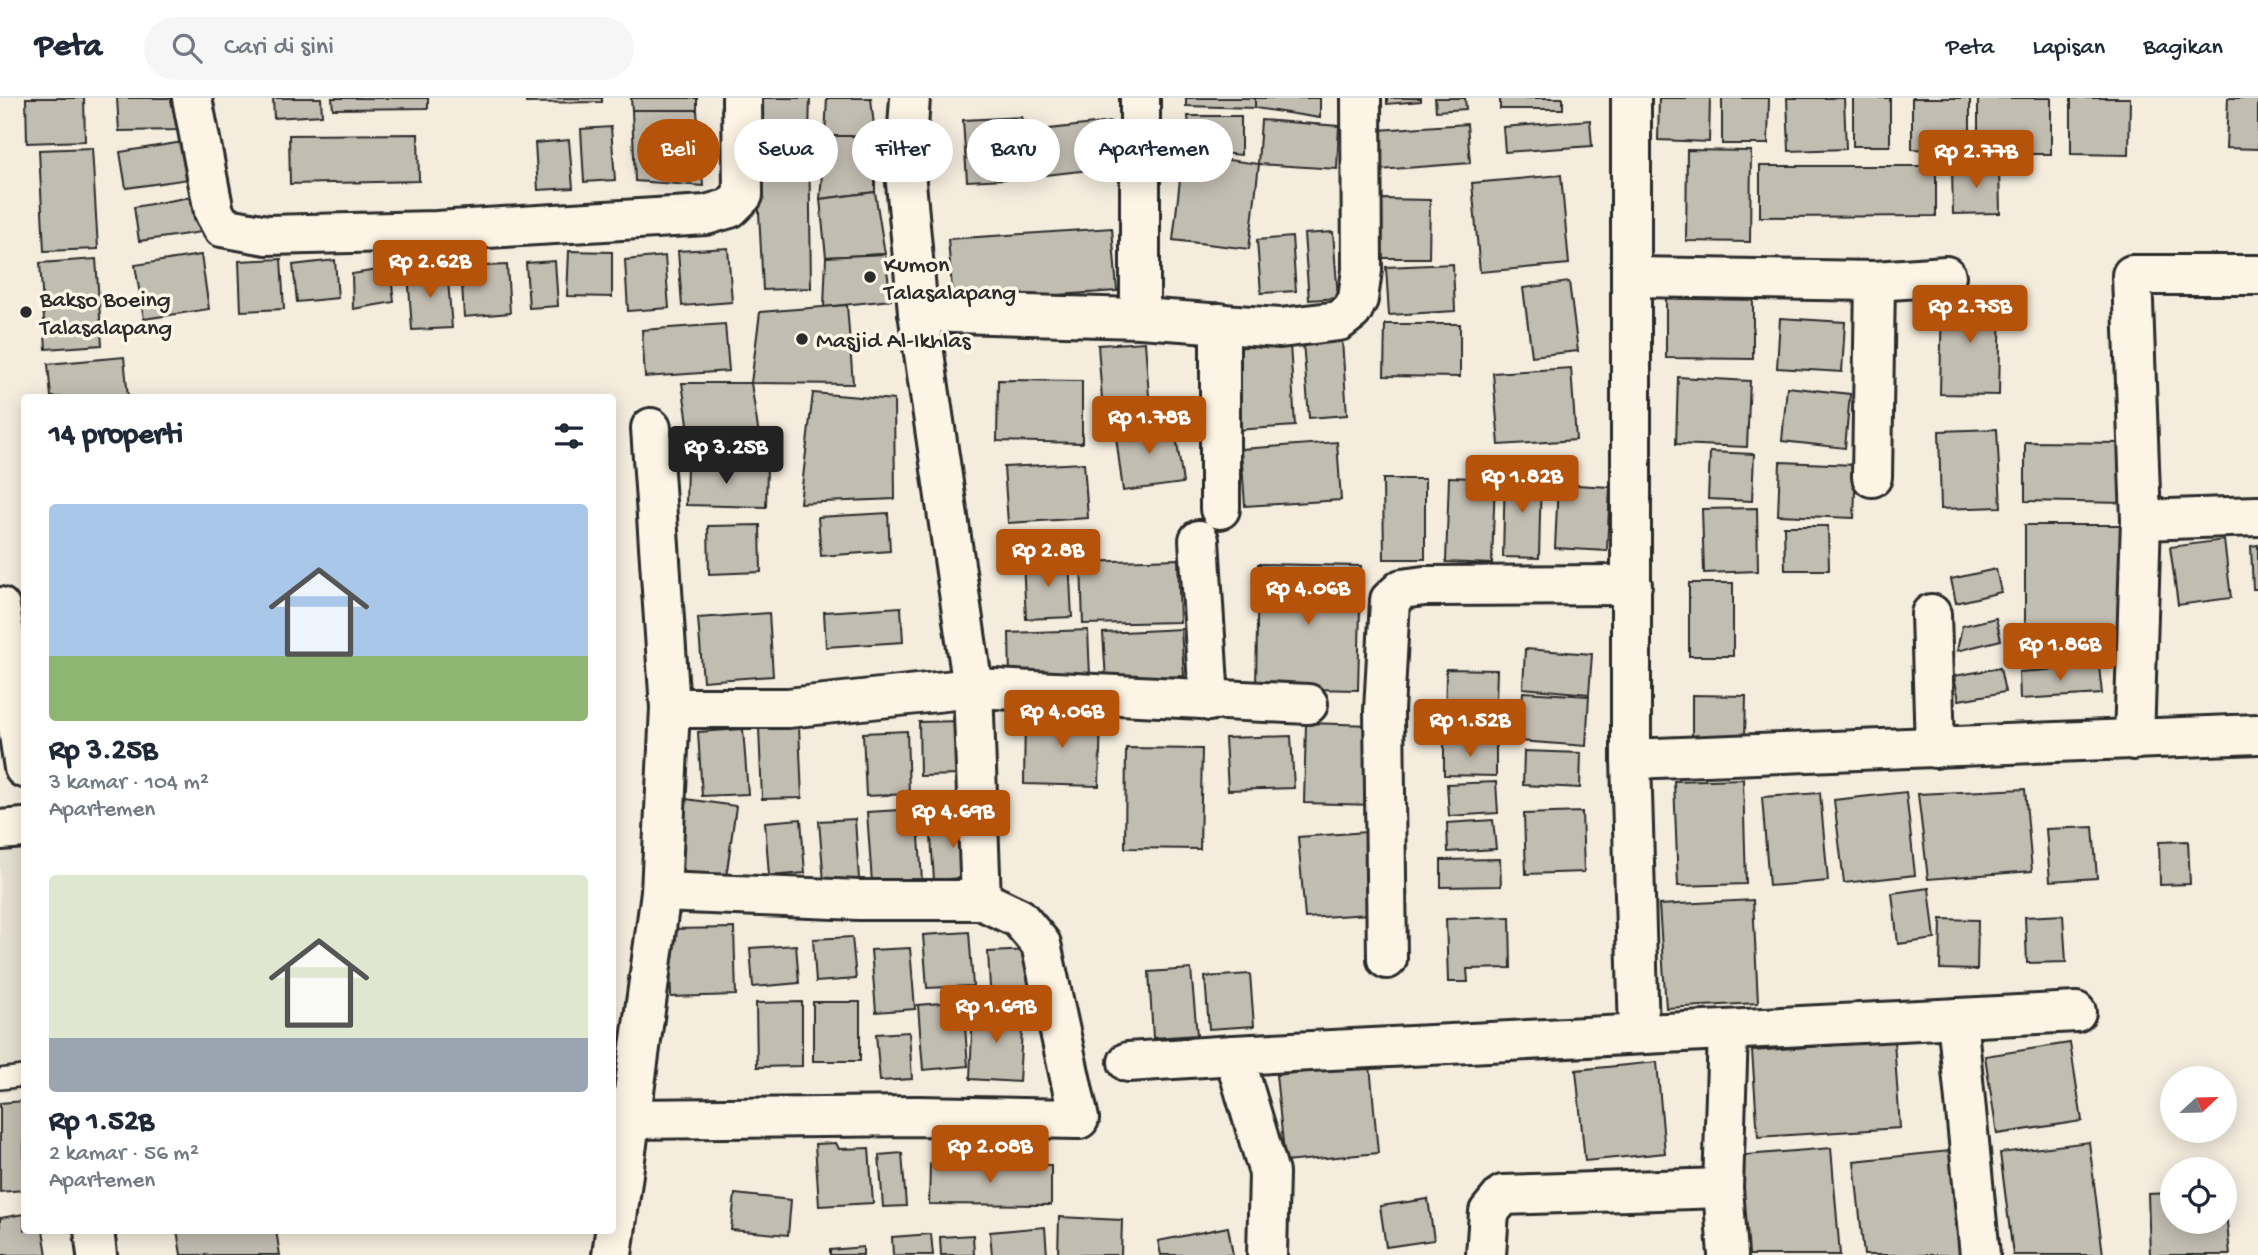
<!DOCTYPE html>
<html lang="id">
<head>
<meta charset="utf-8">
<style>
  body { margin:0; font-family:"Gochi Hand",sans-serif; background:#f6f6f7; color:#1f2937; height:100vh; display:flex; flex-direction:column; font-size:26px; white-space:nowrap }
  * { box-sizing:border-box; margin:0 }
  p { font-size:23px; color:#747a83 }
  .icon { flex:none; width:38px; height:38px; fill:none; stroke:currentColor; stroke-width:2; stroke-linecap:round; stroke-linejoin:round }
  .map { position:relative; flex:1; overflow:hidden }
  .details { position:absolute; left:21px; top:296px; width:595px; height:840px; display:flex; flex-direction:column; background:#fff; border-radius:7px; box-shadow:0 4px 18px #0003 }
  .details>* { flex:none }
  .guide { position:absolute; left:637px; top:21px; width:665px; height:63px; display:flex; gap:14px }
  .needle { width:46px; rotate:68deg }
  .tools { position:absolute; left:2160px; top:968px; display:grid; gap:14px }
  .tools a { display:grid; place-items:center; width:77px; height:77px; border-radius:50%; background:#fff; box-shadow:0 4px 18px #0003; font-size:35px }
  .price { position:absolute; translate:-50% -60px; padding:0 16px; border-radius:7px; background:#b45309; color:#fff; font-size:23px; line-height:46px; filter:drop-shadow(0 2px 4px #0008) }
  .price::after { content:''; position:absolute; left:50%; top:42px; width:21px; height:16px; margin-left:-10px; background:inherit; clip-path:polygon(0 0,100% 0,50% 100%) }
  .price.current { background:#222; color:#fff }
  ul { padding:0; list-style:none }
  li { display:grid; align-content:center; gap:14px; height:371px; padding:0 28px }
  li span { display:grid; place-items:center; height:217px; border-radius:7px; color:#555 }
  li>.icon { margin-inline-start:auto }
  span .icon { width:126px; height:126px; fill:#fffc; stroke-width:1 }
  li b { font-size:30px }
  h2 { display:flex; justify-content:space-between; align-items:center; height:84px; padding:0 28px; font-size:30px }
  .pill { padding:0 24px; border-radius:32px; background:#fff; box-shadow:0 4px 18px #0003; font-size:24px; line-height:63px }
  .pill.current { background:#b45309; color:#fff }
  header { display:flex; align-items:center; gap:42px; box-sizing:border-box; height:98px; padding:0 35px; background:#fff; border-bottom:2px solid #e0e1e3 }
  header strong { font-size:33px }
  nav { display:flex; gap:38px; margin-inline-start:auto; font-size:24px }
  .search { width:490px; height:63px; background:#f6f6f7; display:flex; align-items:center; gap:18px; box-sizing:border-box; padding:0 24px; border-radius:38px; color:#747a83; font-size:26px }
  .map>svg:first-child { display:block }
  .built { fill:#e5dfd0 }
  .building { fill:#c2bdb1; stroke:#2b2b2b; stroke-width:2 }
  .lines { fill:none; stroke-linecap:round; stroke-linejoin:round }
  .lane-casing { stroke:#2b2b2b; stroke-width:24 }
  .street-casing { stroke:#2b2b2b; stroke-width:44 }
  .secondary-casing { stroke:#2b2b2b; stroke-width:44 }
  .lane { stroke:#fcf5e5; stroke-width:19 }
  .street { stroke:#fcf5e5; stroke-width:38 }
  .secondary { stroke:#fcf5e5; stroke-width:38 }
  .poi-dot { fill:#2b2b2b; stroke:#fcf5e5; stroke-width:2.5 }
  .labels { text-anchor:middle; stroke-width:7; stroke-linejoin:round; paint-order:stroke }
  .poi-label { font-size:24px; fill:#2b2b2b; stroke:#fcf5e5; text-anchor:start }
</style>
</head>
<body>
<header>
<strong>Peta</strong>
<div class="search"><svg class="icon" aria-label="search" viewBox="0 0 24 24"><circle cx="10" cy="10" r="6"/><path d="M15 15l6 6"/></svg>Cari di sini</div>
<nav><a>Peta</a><a>Lapisan</a><a>Bagikan</a></nav>
</header>
<div class="map">
<svg width="2258" height="1157" viewBox="0 0 2258 1157">
  <rect width="100%" height="100%" fill="#f4edde"/>
  <filter id="ink" filterUnits="userSpaceOnUse"><feTurbulence type="fractalNoise" baseFrequency=".0143" numOctaves="2"/><feDisplacementMap in="SourceGraphic" scale="14" xChannelSelector="R" yChannelSelector="G"/><feConvolveMatrix kernelMatrix="1 2 1 2 8 2 1 2 1" color-interpolation-filters="sRGB"/></filter>
  <g filter="url(#ink)">
    <path class="built" d="M24,746V992L0,996V748Z"/>
    <g class="building">
      <path d="M26,0H84L85,43L27,45Z"/>
      <path d="M117,0H179L180,32L119,33Z"/>
      <path d="M273,0H321L322,17L274,20Z"/>
      <path d="M332,0H428V10L333,11Z"/>
      <path d="M526,0H602V4L526,5Z"/>
      <path d="M631,0H697V12H632Z"/>
      <path d="M751,0H810L809,34L755,36Z"/>
      <path d="M827,0H871L875,38H825Z"/>
      <path d="M1186,0H1255V10L1186,8Z"/>
      <path d="M1255,0H1320V20L1255,10Z"/>
      <path d="M1387,0H1421V3L1387,6Z"/>
      <path d="M1435,0H1465L1466,11L1436,13Z"/>
      <rect x="1500" y="0" width="63" height="11"/>
      <path d="M1659,0H1710L1709,44L1658,42Z"/>
      <path d="M1722,0H1769L1768,46H1722Z"/>
      <path d="M1787,0H1844L1846,51L1789,53Z"/>
      <rect x="1853" y="0" width="37" height="48"/>
      <path d="M1912,0H1970V54L1912,51Z"/>
      <rect x="1978" y="0" width="73" height="56"/>
      <path d="M2071,0H2130L2129,57L2071,56Z"/>
      <path d="M2228,0H2258V51L2226,50Z"/>
      <path d="M632,12H697L703,88L635,83Z"/>
      <path d="M1188,18H1241V57L1191,52Z"/>
      <path d="M1022,19L1026,80L967,83L963,22Z"/>
      <path d="M1261,22L1339,28L1337,71L1258,66Z"/>
      <path d="M1590,22L1592,48L1505,54L1503,29Z"/>
      <path d="M1111,24L1116,69L1046,77L1041,32Z"/>
      <path d="M1467,26L1470,65L1380,72L1378,32Z"/>
      <path d="M611,29L615,82L584,84L581,31Z"/>
      <path d="M809,34L811,190L763,192L755,36Z"/>
      <path d="M418,36L419,83L290,86L289,37Z"/>
      <path d="M825,38H875V94L820,101Z"/>
      <path d="M569,42L573,90L538,92L535,45Z"/>
      <path d="M183,44L189,81L126,90L120,54Z"/>
      <path d="M92,50L98,151L44,153L39,52Z"/>
      <path d="M1687,52L1751,53L1750,144L1686,143Z"/>
      <path d="M1183,56L1259,66L1249,151L1173,142Z"/>
      <path d="M1760,68H1936V118L1760,119Z"/>
      <path d="M1999,69L2000,115L1953,116L1952,70Z"/>
      <path d="M1561,77L1569,166L1480,174L1472,85Z"/>
      <path d="M875,94L885,156L826,159L820,101Z"/>
      <path d="M197,98L202,134L139,143L134,109Z"/>
      <path d="M1381,101L1430,102L1429,160H1380Z"/>
      <path d="M1112,130L1117,193L953,204L948,141Z"/>
      <path d="M1333,134L1338,200L1309,202L1304,136Z"/>
      <path d="M1292,139L1296,193L1261,195L1257,142Z"/>
      <path d="M728,150L732,204L682,208L678,153Z"/>
      <path d="M569,153L612,154V199L567,198Z"/>
      <path d="M885,156L891,202L824,209L826,159Z"/>
      <path d="M201,157L209,211L144,221L135,167Z"/>
      <path d="M665,158L669,210L628,213L625,162Z"/>
      <path d="M96,161L102,247L46,251L40,165Z"/>
      <path d="M281,161L284,211L241,213L239,163Z"/>
      <path d="M335,162L338,200L297,204L293,167Z"/>
      <path d="M555,163L558,208L529,210L526,165Z"/>
      <path d="M1453,166L1455,213L1389,217L1386,169Z"/>
      <path d="M507,167L510,215L464,219L461,169Z"/>
      <path d="M390,170L394,204L353,211L352,176Z"/>
      <path d="M447,171L452,230L412,232L408,174Z"/>
      <path d="M1569,184L1578,253L1532,258L1523,190Z"/>
      <path d="M1666,197H1753V261L1666,260Z"/>
      <path d="M1942,197L2001,198L1999,297L1940,296Z"/>
      <path d="M847,207L853,286L751,285L760,214Z"/>
      <path d="M1780,220L1845,224L1842,274L1777,270Z"/>
      <path d="M725,226L729,273L645,279L642,232Z"/>
      <path d="M1385,226H1460V279L1384,278Z"/>
      <path d="M1342,242L1347,317L1309,320L1303,244Z"/>
      <path d="M1145,244L1150,312L1103,315L1098,247Z"/>
      <path d="M1290,246L1295,328L1235,332L1230,250Z"/>
      <path d="M124,259L128,299H51L48,266Z"/>
      <path d="M1571,270L1576,342L1499,347L1493,275Z"/>
      <path d="M1678,279L1750,283L1747,349L1676,346Z"/>
      <path d="M998,282L1082,283V345L997,343Z"/>
      <path d="M682,285H751L762,357L693,359Z"/>
      <path d="M1787,289L1850,296L1845,350L1782,343Z"/>
      <path d="M813,295L894,302L895,401L800,405Z"/>
      <path d="M1174,324L1183,385L1123,393L1115,331Z"/>
      <path d="M1997,331L2001,409L1941,411L1939,333Z"/>
      <path d="M1337,344L1341,402L1245,408L1241,351Z"/>
      <path d="M2025,344L2124,345V405L2025,403Z"/>
      <path d="M1710,354L1754,356L1752,403L1708,401Z"/>
      <path d="M1780,364L1856,367L1854,420L1778,417Z"/>
      <path d="M1084,365L1088,420L1008,425L1004,369Z"/>
      <path d="M687,367L767,369L766,409L686,407Z"/>
      <path d="M1505,373L1541,374L1539,460L1503,459Z"/>
      <path d="M1449,379L1495,381L1492,466L1446,464Z"/>
      <path d="M1383,381H1425V461H1384Z"/>
      <path d="M1558,386L1610,389L1607,453L1555,450Z"/>
      <path d="M1757,410L1758,473L1704,475L1702,411Z"/>
      <path d="M888,415L890,453L821,458L818,419Z"/>
      <path d="M760,427L761,474L709,476L708,428Z"/>
      <rect x="2025" y="427" width="104" height="102"/>
      <path d="M1784,428H1828L1829,472H1785Z"/>
      <path d="M2224,442L2231,500L2178,507L2170,449Z"/>
      <path d="M2258,447V491H2253L2251,448Z"/>
      <path d="M1178,461L1180,524L1083,526L1081,464Z"/>
      <path d="M1069,462L1072,519L1026,521L1023,464Z"/>
      <path d="M1258,466L1361,468L1358,592L1256,590Z"/>
      <path d="M1996,471L2001,494L1956,505L1951,481Z"/>
      <rect x="1689" y="485" width="44" height="73"/>
      <path d="M901,509L903,544L826,549L824,514Z"/>
      <path d="M769,515L773,578L703,583L698,520Z"/>
      <path d="M1996,520L2001,542L1957,553L1962,528Z"/>
      <path d="M1181,531L1184,578L1106,582L1103,535Z"/>
      <path d="M1088,532L1090,578L1010,581L1009,535Z"/>
      <path d="M1525,551L1592,556L1589,596L1523,590Z"/>
      <path d="M2099,568L2102,596L2020,601L2019,574Z"/>
      <path d="M2000,570L2005,594L1959,602L1954,578Z"/>
      <path d="M1446,571L1497,572L1495,636L1445,635Z"/>
      <path d="M1523,594L1589,598L1586,648L1519,643Z"/>
      <path d="M1692,597L1746,598L1745,640L1692,638Z"/>
      <path d="M1025,617L1101,619L1099,688L1024,686Z"/>
      <path d="M961,623L962,677L920,678L919,624Z"/>
      <path d="M1306,625L1374,627L1373,707L1304,705Z"/>
      <path d="M799,629L802,700L762,701L759,630Z"/>
      <path d="M743,631L748,696L702,698L698,634Z"/>
      <path d="M907,633L909,696L866,698L863,635Z"/>
      <path d="M1291,638L1294,690L1228,692L1225,640Z"/>
      <path d="M1444,644L1496,645V678L1444,677Z"/>
      <path d="M1126,650L1202,651L1200,751L1125,750Z"/>
      <path d="M1524,653L1581,655L1580,690L1523,687Z"/>
      <path d="M1743,681L1746,786L1678,788L1674,683Z"/>
      <path d="M1496,684L1498,715L1449,718L1447,686Z"/>
      <path d="M2025,691L2032,773L1928,781L1918,696Z"/>
      <path d="M1906,694L1915,777L1844,785L1834,702Z"/>
      <path d="M1820,695L1828,783L1769,788L1762,699Z"/>
      <path d="M686,701L736,708L726,780L676,773Z"/>
      <path d="M917,711L922,782L872,785L867,714Z"/>
      <path d="M1582,714L1584,774L1526,776L1524,716Z"/>
      <path d="M801,721L805,775L769,778L765,724Z"/>
      <path d="M855,721L859,781L824,784L819,723Z"/>
      <path d="M972,722L975,779L934,782L930,725Z"/>
      <path d="M1493,722L1496,751L1448,754L1447,725Z"/>
      <path d="M2093,729L2097,780L2050,783L2046,731Z"/>
      <path d="M1380,733L1386,815L1305,820L1298,739Z"/>
      <path d="M2188,743L2190,786L2160,787L2159,744Z"/>
      <path d="M1500,761L1501,788L1441,789V762Z"/>
      <path d="M1929,790L1935,841L1898,846L1892,795Z"/>
      <path d="M1753,802L1758,905L1666,910L1659,807Z"/>
      <path d="M2063,817L2066,864L2027,865L2025,819Z"/>
      <path d="M1510,819L1511,870L1467,871L1468,884H1448L1446,821Z"/>
      <path d="M1941,821L1978,822L1977,872L1940,871Z"/>
      <path d="M734,830L736,897L671,899L669,831Z"/>
      <path d="M969,834L973,888L927,890L923,837Z"/>
      <path d="M852,839L856,881L816,884L813,841Z"/>
      <path d="M796,847L799,885L753,889L750,850Z"/>
      <path d="M910,850L915,911L876,914L871,852Z"/>
      <path d="M1033,852L1037,904L991,907L988,854Z"/>
      <path d="M1191,871L1197,937L1153,940L1149,874Z"/>
      <path d="M1250,876L1254,928L1209,931L1205,879Z"/>
      <path d="M963,903L968,968L923,972L918,907Z"/>
      <path d="M802,904V968L757,969L756,905Z"/>
      <rect x="813" y="904" width="47" height="59"/>
      <path d="M973,911L1023,914L1019,984L970,981Z"/>
      <path d="M909,934L912,981L880,983L876,936Z"/>
      <path d="M1894,943L1900,1030L1758,1039L1752,953Z"/>
      <path d="M2070,945L2082,1023L1997,1036L1985,958Z"/>
      <path d="M1657,964L1665,1055L1585,1063L1576,972Z"/>
      <path d="M1370,967L1378,1055L1285,1064L1276,977Z"/>
      <path d="M24,1003V1092L0,1094V1005Z"/>
      <path d="M2089,1044L2103,1157H2013L2000,1055Z"/>
      <path d="M836,1045L839,1051L869,1050L873,1105L819,1108L815,1046Z"/>
      <path d="M1831,1050L1840,1157H1743L1735,1058Z"/>
      <path d="M1959,1052L1970,1157H1864L1854,1063Z"/>
      <path d="M902,1055L906,1108L883,1109L879,1057Z"/>
      <path d="M930,1066L1051,1067V1107L929,1106Z"/>
      <path d="M2224,1092L2230,1157H2150L2148,1096L2172,1095V1124H2224Z"/>
      <path d="M735,1096L791,1102L788,1137L731,1132Z"/>
      <path d="M1428,1101L1434,1142L1386,1149L1380,1108Z"/>
      <path d="M24,1116V1132H43L47,1157H0V1120Z"/>
      <path d="M1059,1119L1122,1122L1121,1157H1058Z"/>
      <path d="M1045,1129L1047,1157H992L990,1134Z"/>
      <path d="M1228,1129L1233,1157H1161L1158,1143Z"/>
      <path d="M177,1132H276L280,1157H181Z"/>
      <path d="M931,1136L933,1157H893L892,1139Z"/>
      <path d="M973,1137L974,1157H941L940,1139Z"/>
      <path d="M863,1149V1157H830V1152Z"/>
    </g>
    <g class="lines">
      <defs>
        <path id="lane" d="M0,981L24,978"/>
        <g id="street">
          <path d="M192,0L214,114L222,129L267,137L436,133L706,117L730,110L743,97L742,0"/>
          <path d="M910,0L905,74L918,214L973,590L981,802"/>
          <path d="M1631,0V661L1639,935"/>
          <path d="M1633,179L1875,183L1946,178"/>
          <path d="M918,214L1140,220L1280,230L1339,223L1352,213L1358,201L1362,172L1361,0"/>
          <path d="M1140,220V0"/>
          <path d="M1872,379L1875,183"/>
          <path d="M1220,411V225"/>
          <path d="M2141,422L2258,418"/>
          <path d="M1199,442L1209,603"/>
          <path d="M1931,516L1935,650"/>
          <path d="M670,610H788L973,590L1308,606"/>
          <path d="M2134,642L2141,422L2132,177H2258"/>
          <path d="M1631,661L2258,636"/>
          <path d="M0,732L24,730"/>
          <path d="M1387,861L1384,613L1390,502L1402,491L1424,488L1632,487"/>
          <path d="M1957,920L1980,1157"/>
          <path d="M1728,933L1723,1090L1728,1157"/>
          <path d="M1128,964L1234,957"/>
          <path d="M633,1021L917,1018L1079,1021L1041,846L1019,820L981,802H859L661,794"/>
          <path d="M612,1157L661,794L670,610L651,330"/>
          <path d="M1267,1157L1269,1075L1234,957L2076,914"/>
          <path d="M1486,1157L1489,1114L1503,1097L1723,1090"/>
        </g>
        <g id="secondary">
          <path d="M0,509L24,670"/>
          <path d="M94,1132L97,1157"/>
        </g>
      </defs>
      <use href="#lane" class="lane-casing"/>
      <use href="#street" class="street-casing"/>
      <use href="#secondary" class="secondary-casing"/>
      <use href="#lane" class="lane"/>
      <use href="#street" class="street"/>
      <use href="#secondary" class="secondary"/>
    </g>
  </g>
  <g class="poi-dot">
    <circle cx="870" cy="179" r="7"/>
    <circle cx="26" cy="214" r="7"/>
    <circle cx="802" cy="241" r="7"/>
  </g>
  <g class="labels">
    <g class="poi-label">
      <text x="884" y="173">Kumon<tspan x="884" dy="28">Talasalapang</tspan></text>
      <text x="40" y="208">Bakso Boeing<tspan x="40" dy="28">Talasalapang</tspan></text>
      <text x="816" y="249">Masjid Al-Ikhlas</text>
    </g>
  </g>
</svg>
<div class="tools">
<a><svg class="needle" viewBox="-14 -14 28 28"><path d="M0-13l5 13h-10z" fill="#e53935"/><path d="M0 13l5-13h-10z" fill="#747a83"/></svg></a>
<a><svg class="icon" aria-label="locate" viewBox="0 0 24 24"><circle cx="12" cy="12" r="6"/><path d="M12 2v4M12 18v4M2 12h4M18 12h4"/></svg></a>
</div>
<b class="price" style="left:1976px;top:92px">Rp 2.77B</b>
<b class="price" style="left:430px;top:202px">Rp 2.62B</b>
<b class="price" style="left:1970px;top:247px">Rp 2.75B</b>
<b class="price" style="left:1149px;top:358px">Rp 1.78B</b>
<b class="price current" style="left:726px;top:388px">Rp 3.25B</b>
<b class="price" style="left:1522px;top:417px">Rp 1.82B</b>
<b class="price" style="left:1048px;top:491px">Rp 2.8B</b>
<b class="price" style="left:1308px;top:529px">Rp 4.06B</b>
<b class="price" style="left:2060px;top:585px">Rp 1.86B</b>
<b class="price" style="left:1062px;top:652px">Rp 4.06B</b>
<b class="price" style="left:1470px;top:661px">Rp 1.52B</b>
<b class="price" style="left:953px;top:752px">Rp 4.69B</b>
<b class="price" style="left:996px;top:947px">Rp 1.69B</b>
<b class="price" style="left:990px;top:1087px">Rp 2.08B</b>
<div class="guide">
<a class="pill current">Beli</a>
<a class="pill">Sewa</a>
<a class="pill">Filter</a>
<a class="pill">Baru</a>
<a class="pill">Apartemen</a>
</div>
<section class="details">
<h2>14 properti<svg class="icon" aria-label="filters" viewBox="0 0 24 24"><path d="M4 7h16M4 17h16"/><circle cx="9" cy="7" r="2"/><circle cx="15" cy="17" r="2"/></svg></h2>
<ul>
<li><span style="background:linear-gradient(#a9c7e8 70%,#8fb573 0)"><svg class="icon" aria-label="home" viewBox="0 0 24 24"><path d="M3 11l9-7 9 7M6 9v11h12V9"/></svg></span><div><b>Rp 3.25B</b><p>3 kamar · 104 m²</p><p>Apartemen</p></div></li>
<li><span style="background:linear-gradient(#dfe7d0 75%,#9aa5b1 0)"><svg class="icon" aria-label="home" viewBox="0 0 24 24"><path d="M3 11l9-7 9 7M6 9v11h12V9"/></svg></span><div><b>Rp 1.52B</b><p>2 kamar · 56 m²</p><p>Apartemen</p></div></li>
</ul>
</section>
</div>
</body>
</html>
